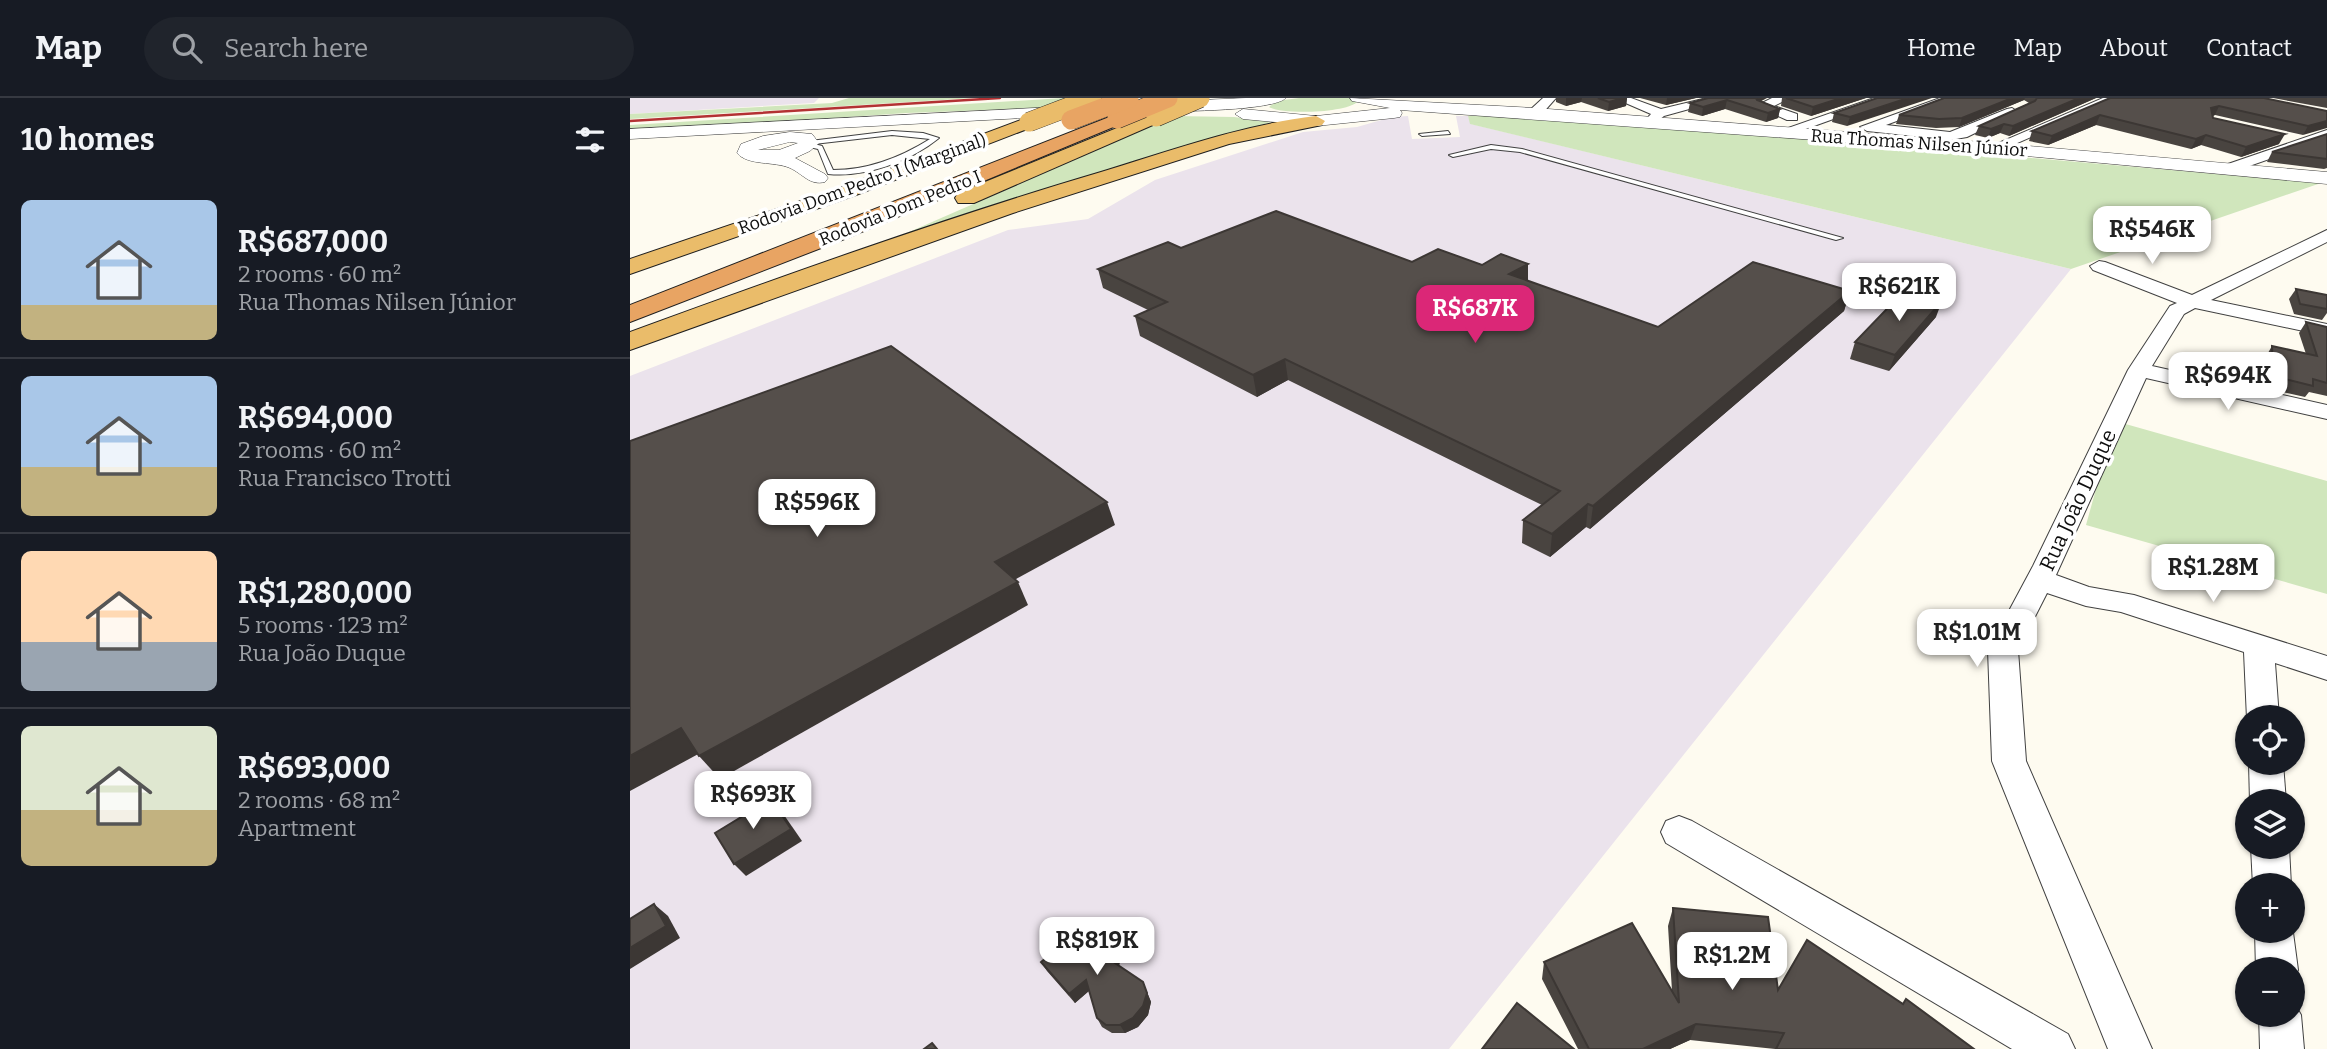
<!DOCTYPE html>
<html lang="en">
<head>
<meta charset="utf-8">
<style>
  body { margin:0; font-family:Bitter,serif; background:#20242c; color:#f1f3f6; height:100vh; display:flex; flex-direction:column; font-size:26px; white-space:nowrap }
  * { box-sizing:border-box; margin:0 }
  p { font-size:23px; color:#9ea1a6 }
  .icon { flex:none; width:38px; height:38px; fill:none; stroke:currentColor; stroke-width:2; stroke-linecap:round; stroke-linejoin:round }
  .map { position:relative; flex:1; overflow:hidden }
  .panel { display:flex; flex-direction:column; background:#171b24; width:630px }
  .panel>* { flex:none }
  .fabs { position:absolute; left:1605px; top:607px; display:grid; gap:14px }
  .fabs a { display:grid; place-items:center; width:70px; height:70px; border-radius:50%; background:#171b24; box-shadow:0 2px 5px #0004; font-size:35px }
  .price { position:absolute; translate:-50% -60px; padding:0 16px; border-radius:14px; background:#fff; color:#222; font-size:23px; line-height:46px; filter:drop-shadow(0 2px 4px #0008) }
  .price::after { content:''; position:absolute; left:50%; top:42px; width:21px; height:16px; margin-left:-10px; background:inherit; clip-path:polygon(0 0,100% 0,50% 100%) }
  .price.on { background:#db2777; color:#fff }
  ul { padding:0; list-style:none }
  li { display:flex; align-items:center; gap:21px; height:175px; padding:0 21px }
  li+li { border-top:2px solid #363941 }
  li span { display:grid; place-items:center; flex:none; width:196px; height:140px; border-radius:10px; color:#555 }
  li>.icon { margin-inline-start:auto }
  span .icon { width:84px; height:84px; fill:#fffc; stroke-width:1 }
  li b { font-size:30px }
  h2 { display:flex; justify-content:space-between; align-items:center; height:84px; padding:0 21px; font-size:30px }
  header { display:flex; align-items:center; gap:42px; box-sizing:border-box; height:98px; padding:0 35px; background:#171b24; border-bottom:2px solid #363941 }
  header strong { font-size:33px }
  nav { display:flex; gap:38px; margin-inline-start:auto; font-size:24px }
  .search { width:490px; height:63px; background:#20242c; display:flex; align-items:center; gap:18px; box-sizing:border-box; padding:0 24px; border-radius:38px; color:#9ea1a6; font-size:26px }
  main { display:flex; flex:1; min-height:0 }
  .map>svg:first-child { display:block }
  .industrial { fill:#ebe3ec }
  .green { fill:#d0e6bc }
  .lines { fill:none; stroke-linecap:round; stroke-linejoin:round }
  .service-casing { stroke:#414141; stroke-width:2 }
  .minor-casing { stroke:#414141; stroke-width:2 }
  .tertiary-casing { stroke:#414141; stroke-width:1 }
  .trunk-casing { stroke:#1f1f1f; stroke-width:2 }
  .motorway-casing { stroke:#1f1f1f; stroke-width:2 }
  .service { fill:#fff; fill-rule:evenodd }
  .minor { fill:#fff; fill-rule:evenodd }
  .tertiary { fill:#fff; fill-rule:evenodd }
  .trunk { fill:#eabc6a; fill-rule:evenodd }
  .motorway { fill:#e8a463; fill-rule:evenodd }
  .rail { stroke:#b33133; stroke-width:2.5 }
  .trunk-bridge-casing { stroke:#1f1f1f; stroke-width:20; stroke-linecap:butt }
  .motorway-bridge-casing { stroke:#1f1f1f; stroke-width:20; stroke-linecap:butt }
  .trunk-bridge { stroke:#eabc6a; stroke-width:19 }
  .motorway-bridge { stroke:#e8a463; stroke-width:19 }
  .wall { fill:#494440 }
  .shaded-wall { fill:#3c3734 }
  .building { fill:#554f4b; stroke:#3c3734; stroke-width:2 }
  .labels { text-anchor:middle; stroke-width:7; stroke-linejoin:round; paint-order:stroke }
  .far-street-label { font-size:18px; fill:#0e0e0e; stroke:#fff }
  .street-label { font-size:21px; fill:#0e0e0e; stroke:#fff }
</style>
</head>
<body>
<header>
<strong>Map</strong>
<div class="search"><svg class="icon" aria-label="search" viewBox="0 0 24 24"><circle cx="10" cy="10" r="6"/><path d="M15 15l6 6"/></svg>Search here</div>
<nav><a>Home</a><a>Map</a><a>About</a><a>Contact</a></nav>
</header>
<main>
<section class="panel">
<h2>10 homes<svg class="icon" aria-label="filters" viewBox="0 0 24 24"><path d="M4 7h16M4 17h16"/><circle cx="9" cy="7" r="2"/><circle cx="15" cy="17" r="2"/></svg></h2>
<ul>
<li><span style="background:linear-gradient(#a9c7e8 75%,#c2b280 0)"><svg class="icon" aria-label="home" viewBox="0 0 24 24"><path d="M3 11l9-7 9 7M6 9v11h12V9"/></svg></span><div><b>R$687,000</b><p>2 rooms · 60 m²</p><p>Rua Thomas Nilsen Júnior</p></div></li>
<li><span style="background:linear-gradient(#a9c7e8 65%,#c2b280 0)"><svg class="icon" aria-label="home" viewBox="0 0 24 24"><path d="M3 11l9-7 9 7M6 9v11h12V9"/></svg></span><div><b>R$694,000</b><p>2 rooms · 60 m²</p><p>Rua Francisco Trotti</p></div></li>
<li><span style="background:linear-gradient(#ffd9b3 65%,#9aa5b1 0)"><svg class="icon" aria-label="home" viewBox="0 0 24 24"><path d="M3 11l9-7 9 7M6 9v11h12V9"/></svg></span><div><b>R$1,280,000</b><p>5 rooms · 123 m²</p><p>Rua João Duque</p></div></li>
<li><span style="background:linear-gradient(#dfe7d0 60%,#c2b280 0)"><svg class="icon" aria-label="home" viewBox="0 0 24 24"><path d="M3 11l9-7 9 7M6 9v11h12V9"/></svg></span><div><b>R$693,000</b><p>2 rooms · 68 m²</p><p>Apartment</p></div></li>
</ul>
</section>
<div class="map">
<svg width="1697" height="951" viewBox="0 0 1697 951">
  <rect width="100%" height="100%" fill="#fefbf0"/>
  <g class="industrial">
    <path d="M0,0H189L184,5L0,16Z"/>
    <path d="M778,18L782,41L830,39L826,18H838L841,26L1441,171L819,951H0V278L378,132L458,121L525,82L673,34L727,29L762,19Z"/>
  </g>
  <g class="green">
    <path d="M219,0H345L0,21V16L202,5Z"/>
    <path d="M434,0L412,10L276,15L0,34V27Z"/>
    <path d="M669,0H720L727,4C716,15 652,17 639,9L647,3Z"/>
    <path d="M893,16L1691,85L1441,171L840,26L838,18Z"/>
    <path d="M545,18L604,19L641,24L224,158Z"/>
    <path d="M1485,323L1697,383V496L1456,427Z"/>
  </g>
  <g class="lines">
    <defs>
      <g id="service">
        <path d="M262,33L293,35L309,40C281,63 235,80 198,76L188,51L175,48L180,43ZM262,37L300,41C271,59 239,72 203,72L192,48L184,46Z"/>
        <path d="M818,33L820,36L792,38L789,36Z"/>
        <path d="M861,47L892,51L1213,140L1206,142L890,54L861,51L823,59L819,57Z"/>
      </g>
      <g id="minor">
        <path d="M913,0H926L910,18H900V12Z"/>
        <path d="M984,0H1001L1031,11L1077,0H1099L1034,18L1021,28L1014,24L1021,16Z"/>
        <path d="M1142,0H1160L1144,8L1167,16V22H1157L1126,8Z"/>
        <path d="M1244,0H1262L1156,38H1146L1144,35Z"/>
        <path d="M1310,0H1328L1256,27L1320,34L1377,11L1382,10L1388,14L1337,39L1320,42L1237,33L1230,29Z"/>
        <path d="M1473,0H1490L1369,53H1359L1357,50Z"/>
        <path d="M1697,32V41L1605,73L1600,74L1593,70L1595,67Z"/>
        <path d="M1697,132V144L1581,202L1697,226V238L1565,210L1554,216L1522,268L1697,307V321L1516,280L1426,477L1459,489L1504,497L1697,558V582L1645,565L1649,620L1617,621L1614,554L1491,514L1456,508L1417,495L1388,552L1396,663L1522,951H1478L1362,663L1358,552L1403,468L1498,272L1540,208L1547,205L1463,172L1460,168L1469,163L1475,164L1562,197Z"/>
        <path d="M1619,665H1653L1656,704H1620Z"/>
        <path d="M1049,718L1062,723L1438,936L1445,951H1382L1036,745L1031,734L1036,723Z"/>
        <path d="M1621,749H1659L1661,788H1623Z"/>
        <path d="M1662,827L1668,872L1662,884V872H1626L1625,833H1662Z"/>
        <path d="M1662,901L1671,917L1674,951H1630L1629,917H1662Z"/>
      </g>
      <g id="tertiary">
        <path d="M616,0H656C643,13 550,13 527,14L519,9L527,4Z"/>
        <path d="M720,0L905,10L1364,45L1697,74V86L1364,55L770,12L772,15L770,19L764,20L686,28L613,21L605,16L613,11L686,18L760,10L722,3Z"/>
        <path d="M444,8L450,9L452,13L450,17L0,41V31Z"/>
        <path d="M160,34L182,36L189,45L180,53L165,60L195,76L198,80L195,84C180,88 173,76 160,70C144,63 118,68 107,55L111,46L133,38ZM160,44L168,45L149,52H128Z"/>
      </g>
      <g id="trunk">
        <path d="M526,14L532,15L535,19L532,23L344,105H328L325,100L328,95Z"/>
        <path d="M686,18L695,23L692,27L599,46L383,115L0,252V234C156,177 312,121 471,74C542,52 612,27 686,18Z"/>
        <path d="M399,19L408,24L405,28L226,97L0,176V161L212,89Z"/>
      </g>
      <path id="motorway" d="M487,16L496,21L493,25L217,140L0,224V207Z"/>
    </defs>
    <use href="#service" class="service-casing"/>
    <use href="#minor" class="minor-casing"/>
    <use href="#tertiary" class="tertiary-casing"/>
    <use href="#trunk" class="trunk-casing"/>
    <use href="#motorway" class="motorway-casing"/>
    <use href="#service" class="service"/>
    <use href="#minor" class="minor"/>
    <use href="#tertiary" class="tertiary"/>
    <use href="#trunk" class="trunk"/>
    <use href="#motorway" class="motorway"/>
    <path class="rail" d="M0,23L370,0"/>
    <defs>
      <g id="trunk-bridge">
        <path d="M526,19L570,0"/>
        <path d="M399,24L462,0"/>
      </g>
      <g id="motorway-bridge">
        <path d="M487,21L538,0"/>
        <path d="M441,22L499,0"/>
      </g>
    </defs>
    <use href="#trunk-bridge" class="trunk-bridge-casing"/>
    <use href="#motorway-bridge" class="motorway-bridge-casing"/>
    <use href="#trunk-bridge" class="trunk-bridge"/>
    <use href="#motorway-bridge" class="motorway-bridge"/>
  </g>
  <g class="wall">
    <path d="M926,0H997L996,8L978,13L951,4L936,8L926,4Z"/>
    <path d="M1010,0H1066L1036,7Z"/>
    <path d="M1078,0L1131,3L1150,11L1148,20L1136,24L1095,11L1072,18L1058,14L1060,5Z"/>
    <path d="M1152,0H1236L1181,18L1151,8Z"/>
    <path d="M1247,0L1217,28L1202,24L1204,15Z"/>
    <path d="M1314,0H1466L1379,38L1370,35L1358,40L1345,37L1349,28L1399,5L1394,2L1329,29L1306,30L1266,26L1269,17Z"/>
    <path d="M1480,0L1697,13L1673,37L1585,17L1583,18V20L1649,46L1611,59L1571,47L1561,51L1466,27L1418,47L1399,43L1402,33Z"/>
    <path d="M1643,0H1697V10Z"/>
    <path d="M1697,36V70L1694,71L1637,64L1642,54Z"/>
    <path d="M551,150L782,164L852,167L898,166V183L1028,229L1220,193L1214,213L960,431L956,429L920,459L892,445L893,422L912,407L658,282L627,299L510,238L505,218L518,212L473,190L468,171Z"/>
    <path d="M1666,191L1697,197V215L1692,222L1664,216L1659,201Z"/>
    <path d="M1306,219L1259,273L1220,261L1225,244Z"/>
    <path d="M1676,224L1697,229V298L1679,294L1675,299L1635,290V260L1642,248L1676,256L1669,235Z"/>
    <path d="M1043,810L1148,892L1273,906L1344,951H1145L1060,942L1040,951H948L912,881L914,864L1042,893L1038,828Z"/>
    <path d="M411,864L490,866L488,867L513,884L521,904L518,917L508,929L495,935H482L472,929L467,920L459,893L445,905L417,873Z"/>
  </g>
  <g class="shaded-wall">
    <path d="M936,0H952L951,4L936,8Z"/>
    <path d="M993,0H997L996,8L978,13L979,4Z"/>
    <path d="M1037,0H1066L1036,7Z"/>
    <path d="M1125,0H1137L1124,7Z"/>
    <path d="M1211,0H1236L1181,18L1183,9Z"/>
    <path d="M1278,0H1302L1217,28L1220,19Z"/>
    <path d="M1382,0H1395L1394,2L1329,29L1332,20Z"/>
    <path d="M1449,0H1466L1379,38L1383,28Z"/>
    <path d="M1097,2L1095,11L1072,18L1073,9Z"/>
    <path d="M1589,8L1585,17L1577,19L1581,10Z"/>
    <path d="M1150,11L1148,20L1136,24L1138,15Z"/>
    <path d="M1470,17L1466,27L1418,47L1422,38Z"/>
    <path d="M1697,23V30L1673,37L1678,28Z"/>
    <path d="M1374,26L1370,35L1358,40L1361,31Z"/>
    <path d="M1655,36L1649,46L1611,59L1616,49Z"/>
    <path d="M1576,37L1571,47L1561,51L1566,41Z"/>
    <path d="M898,166V185L879,176Z"/>
    <path d="M1220,193L1214,213L960,431L963,408Z"/>
    <path d="M1312,203L1306,219L1259,273L1265,257Z"/>
    <path d="M655,261L658,282L627,299L623,277Z"/>
    <path d="M477,404L485,427L375,487L365,464Z"/>
    <path d="M958,406L956,429L920,459L922,436Z"/>
    <path d="M388,484L398,507L90,681L69,658Z"/>
    <path d="M51,630L72,654L0,693V658Z"/>
    <path d="M141,701L152,714L172,743L116,778L104,766Z"/>
    <path d="M24,806L38,818L50,840L0,871V850Z"/>
    <path d="M485,857L490,866L484,870L479,861Z"/>
    <path d="M456,882L461,891L445,905L439,896Z"/>
    <path d="M513,884L521,904L518,917L508,929L495,935L490,927Z"/>
    <path d="M1066,926L1060,942L1040,951H1013Z"/>
  </g>
  <g class="building">
    <path d="M968,0H993L979,4Z"/>
    <path d="M1078,0H1126L1127,2L1150,11L1138,15L1097,2L1073,9L1060,5Z"/>
    <path d="M1156,0H1211L1183,9Z"/>
    <path d="M1247,0H1278L1220,19L1204,15Z"/>
    <path d="M1314,0H1382L1332,20L1309,21L1269,17Z"/>
    <path d="M1407,0H1449L1383,28L1374,26L1361,31L1349,28L1405,3Z"/>
    <path d="M1480,0H1634L1697,13V23L1678,28L1589,8L1581,10L1583,20L1655,36L1616,49L1576,37L1566,41L1470,17L1422,38L1402,33Z"/>
    <path d="M1697,36V61L1642,54Z"/>
    <path d="M646,113L782,164L808,151L852,167L871,156L898,166L879,176L1028,229L1123,164L1220,193L963,408L958,406L922,436L893,422L930,393L655,261L623,277L505,218L537,204L468,171L538,144L551,150Z"/>
    <path d="M1666,191L1697,197V211L1670,206Z"/>
    <path d="M1274,193L1312,203L1265,257L1225,244Z"/>
    <path d="M1676,224L1697,229V285L1683,281V288L1643,278L1642,248L1687,258Z"/>
    <path d="M261,248L477,404L365,464L388,484L69,658L51,630L0,658V343Z"/>
    <path d="M141,701L161,731L104,766L85,735Z"/>
    <path d="M24,806L36,828L0,850V821Z"/>
    <path d="M1043,810L1138,819L1148,892L1177,842L1273,906L1276,901L1344,951H1146L1154,935L1066,926L1013,951H959L914,864L1002,825L1049,905Z"/>
    <path d="M456,826L485,857L479,861L513,884L517,895L513,908L503,920L490,927H476L467,920L456,882L439,896L411,864Z"/>
    <path d="M887,905L944,951H852Z"/>
    <path d="M302,945L307,951H294Z"/>
  </g>
  <g class="labels">
    <g class="far-street-label">
      <text transform="translate(1289 45) rotate(4)" y="6">Rua Thomas Nilsen Júnior</text>
      <text transform="translate(232 86) rotate(-20)" y="6">Rodovia Dom Pedro I (Marginal)</text>
      <text transform="translate(270 110) rotate(-22)" y="6">Rodovia Dom Pedro I</text>
    </g>
    <g class="street-label">
      <text transform="translate(1448 402) rotate(-65)" y="7">Rua João Duque</text>
    </g>
  </g>
</svg>
<div class="fabs">
<a><svg class="icon" aria-label="locate" viewBox="0 0 24 24"><circle cx="12" cy="12" r="6"/><path d="M12 2v4M12 18v4M2 12h4M18 12h4"/></svg></a>
<a><svg class="icon" aria-label="layers" viewBox="0 0 24 24"><path d="M12 4l9 5-9 5-9-5zM3 14l9 5 9-5"/></svg></a>
<a>+</a>
<a>−</a>
</div>
<b class="price" style="left:1522px;top:168px">R$546K</b>
<b class="price" style="left:1269px;top:225px">R$621K</b>
<b class="price on" style="left:845px;top:247px">R$687K</b>
<b class="price" style="left:1598px;top:314px">R$694K</b>
<b class="price" style="left:187px;top:441px">R$596K</b>
<b class="price" style="left:1583px;top:506px">R$1.28M</b>
<b class="price" style="left:1347px;top:571px">R$1.01M</b>
<b class="price" style="left:123px;top:733px">R$693K</b>
<b class="price" style="left:467px;top:879px">R$819K</b>
<b class="price" style="left:1102px;top:894px">R$1.2M</b>
</div>
</main>
</body>
</html>
